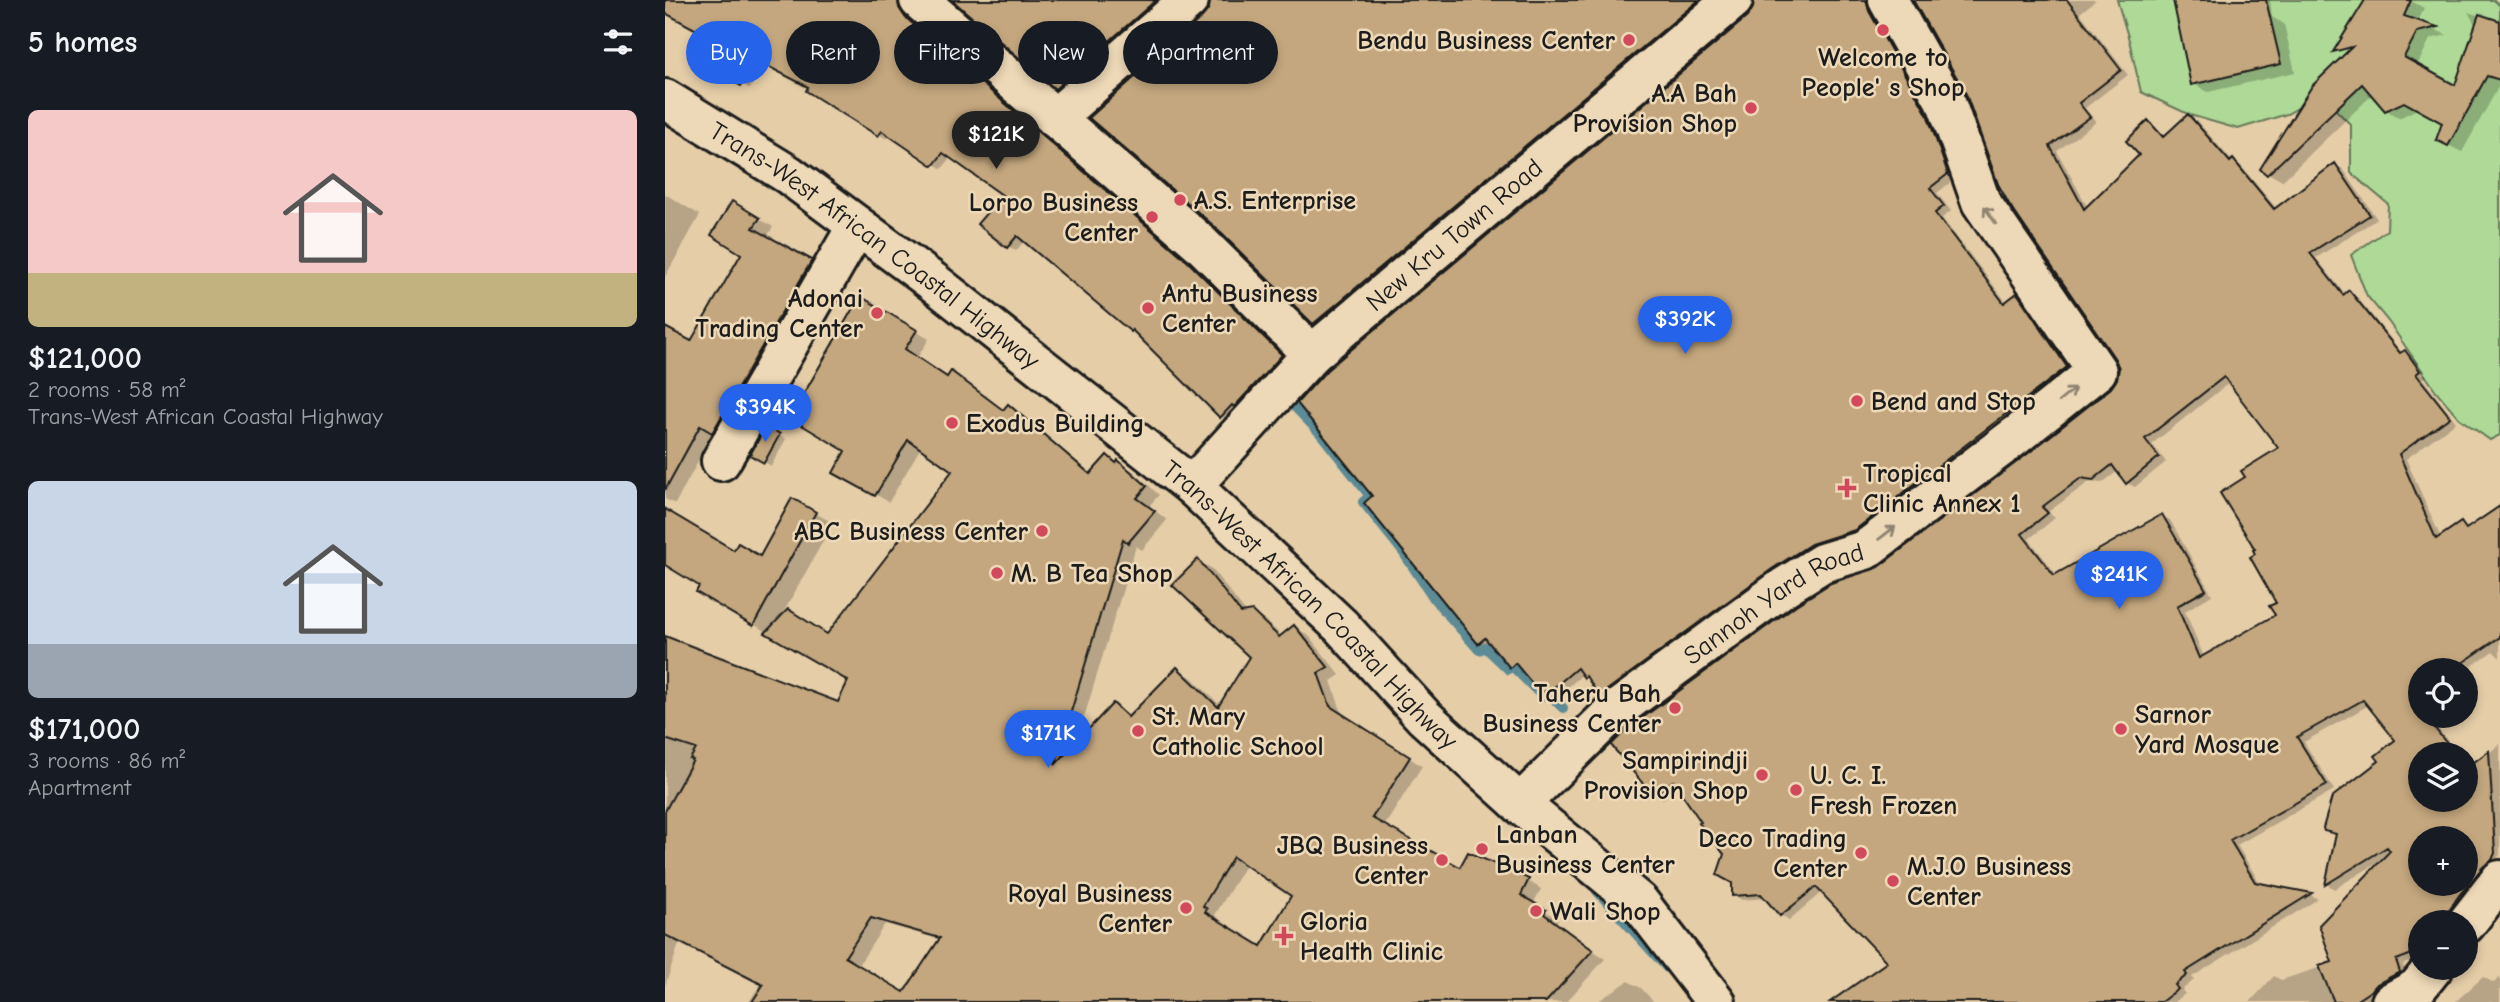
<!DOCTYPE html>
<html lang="en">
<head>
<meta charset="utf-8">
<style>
  body { margin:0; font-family:"Comic Neue",sans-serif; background:#242831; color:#f1f3f6; height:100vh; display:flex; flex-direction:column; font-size:26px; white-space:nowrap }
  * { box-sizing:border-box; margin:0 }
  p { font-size:23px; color:#9ea1a6 }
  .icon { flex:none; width:38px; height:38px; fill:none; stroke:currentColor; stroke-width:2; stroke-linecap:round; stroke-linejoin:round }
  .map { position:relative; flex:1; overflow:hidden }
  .side { display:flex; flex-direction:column; background:#171b24; width:665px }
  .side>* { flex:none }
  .banner { position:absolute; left:21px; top:21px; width:665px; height:63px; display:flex; gap:14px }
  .controls { position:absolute; left:1743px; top:658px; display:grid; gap:14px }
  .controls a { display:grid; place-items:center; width:70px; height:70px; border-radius:50%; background:#171b24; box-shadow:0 4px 10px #0003; font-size:35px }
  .price { position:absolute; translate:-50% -60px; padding:0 16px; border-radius:24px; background:#2563eb; color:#fff; font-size:23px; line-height:46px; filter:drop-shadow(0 2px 4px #0008) }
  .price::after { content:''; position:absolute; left:50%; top:42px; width:21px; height:16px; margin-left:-10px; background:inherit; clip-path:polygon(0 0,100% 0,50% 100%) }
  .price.current { background:#222; color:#fff }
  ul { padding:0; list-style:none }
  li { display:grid; align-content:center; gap:14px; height:371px; padding:0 28px }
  li span { display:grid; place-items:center; height:217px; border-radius:10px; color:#555 }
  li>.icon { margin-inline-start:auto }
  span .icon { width:126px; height:126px; fill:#fffc; stroke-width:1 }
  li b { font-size:30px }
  h2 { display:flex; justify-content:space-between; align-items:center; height:84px; padding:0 28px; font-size:30px }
  .pill { padding:0 24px; border-radius:32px; background:#171b24; box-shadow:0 4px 10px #0003; font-size:24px; line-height:63px }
  .pill.current { background:#2563eb; color:#fff }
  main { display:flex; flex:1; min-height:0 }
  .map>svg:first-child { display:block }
  .green { fill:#aed996; stroke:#657a59; stroke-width:2 }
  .shadow { fill:#0003; fill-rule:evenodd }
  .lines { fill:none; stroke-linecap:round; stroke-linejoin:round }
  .stream { stroke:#5c8b95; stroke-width:10 }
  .building { fill:#c4a77e; stroke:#1c1c1c; stroke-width:2; fill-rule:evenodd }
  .minor-casing { stroke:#1c1c1c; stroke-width:44 }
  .highway-casing { stroke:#1c1c1c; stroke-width:44 }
  .minor { stroke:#edd8b7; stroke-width:38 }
  .highway { stroke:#edd8b7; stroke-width:38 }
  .oneway { stroke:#8f8371 }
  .poi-dot { fill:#d1495b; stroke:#edd8b7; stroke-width:2.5 }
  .labels { text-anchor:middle; stroke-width:5; stroke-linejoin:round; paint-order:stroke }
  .poi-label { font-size:26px; font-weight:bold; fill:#1c1c1c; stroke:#edd8b7; text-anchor:start }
  .street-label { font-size:26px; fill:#1c1c1c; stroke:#edd8b7 }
</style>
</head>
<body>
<main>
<section class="side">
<h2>5 homes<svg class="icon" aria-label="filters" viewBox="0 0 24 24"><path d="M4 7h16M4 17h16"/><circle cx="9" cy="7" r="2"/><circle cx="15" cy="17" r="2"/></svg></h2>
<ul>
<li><span style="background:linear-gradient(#f6c9c9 75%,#c2b280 0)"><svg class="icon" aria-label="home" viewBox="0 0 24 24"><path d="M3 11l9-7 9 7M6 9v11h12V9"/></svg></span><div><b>$121,000</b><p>2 rooms · 58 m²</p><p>Trans-West African Coastal Highway</p></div></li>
<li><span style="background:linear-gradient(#c9d6e8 75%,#9aa5b1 0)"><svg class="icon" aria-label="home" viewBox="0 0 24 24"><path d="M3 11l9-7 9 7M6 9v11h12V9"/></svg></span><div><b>$171,000</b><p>3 rooms · 86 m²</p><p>Apartment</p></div></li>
</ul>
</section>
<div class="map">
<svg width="1835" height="1002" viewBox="0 0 1835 1002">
  <rect width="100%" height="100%" fill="#e5cda8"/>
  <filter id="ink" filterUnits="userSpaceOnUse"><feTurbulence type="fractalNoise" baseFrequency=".0143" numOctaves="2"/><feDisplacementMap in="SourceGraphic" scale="14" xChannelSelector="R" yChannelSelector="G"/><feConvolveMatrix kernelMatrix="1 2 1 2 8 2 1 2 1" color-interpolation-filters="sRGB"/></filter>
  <g filter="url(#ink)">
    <path class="green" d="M1452,0H1829L1835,6V435L1825,440L1794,418L1771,391L1723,321L1702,296L1686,255L1722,230L1723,204L1686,173V125L1656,95L1622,114L1573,129L1525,115L1476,92L1464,40Z"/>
    <g class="shadow">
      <path d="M0,0H241V14L248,23L527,265L624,360L564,421L556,416L475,335L360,240L351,251L343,246L339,194L286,157L277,169L225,134L222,139L143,91L145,87L100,63L85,89L54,71L67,47L0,13Z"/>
      <path d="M290,0H504L399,92Z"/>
      <path d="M547,0H1047L658,328L649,323L551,225L540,17L547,7Z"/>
      <path d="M1091,0H1210L1270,120L1290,179L1272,193L1286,211L1277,218L1342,303L1352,295L1360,300L1410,372L1199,534L943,699L935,694L925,679L918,674L894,695L891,693L886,698L877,693L857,669L854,671L846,666L827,644L822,647L814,643L1083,18L1090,9Z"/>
      <path d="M1252,0H1431L1415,13L1463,75L1420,108L1431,122L1392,151L1423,208L1476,155L1484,122L1501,137L1524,116L1532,121L1568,162L1576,166L1612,209L1670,165L1678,169L1712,219L1651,258L1681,295L1684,292L1692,297L1738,354L1740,352L1748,357L1762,376L1758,379L1791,422L1741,459L1776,538L1796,524L1805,529L1835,508V658L1828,651L1801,670H1755V716H1763L1793,754H1755V800H1801V764L1804,769L1835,744V854L1827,870L1790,922H1755V958L1738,964L1742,977L1703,1002H1585L1609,976L1616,980L1669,963L1719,859L1669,889L1662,884L1672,836L1660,830L1732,741L1704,705L1639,742L1669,790L1572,845L1596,885L1646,895L1653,899L1527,977L1529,980L1517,990L1520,994L1509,1002H1168L1225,962L1158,891L1124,920L1116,915L1101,898L1077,900L1069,895V882L1061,854L1014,787L998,799L990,795L972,774L1214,569L1447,389L1454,379L1455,368ZM1565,382L1615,448L1582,477L1593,554L1613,603L1612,616L1539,657L1520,611L1547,595L1505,520L1497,516L1392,575L1364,539L1390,518L1383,512L1424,482L1437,483L1453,471L1462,483L1470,487L1501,462L1487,444ZM1755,838H1801V884H1755Z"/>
      <path d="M1510,0H1605L1607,17L1619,24L1630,72L1543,92L1527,83Z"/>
      <path d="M1720,0L1746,1L1759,8L1753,22L1782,35L1765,39L1752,66L1791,88L1816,35L1803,12L1835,23V84L1797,152L1773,140L1779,122L1754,108L1734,118L1721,110L1708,94L1617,181L1603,173L1698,38Z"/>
      <path d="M0,194L35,215L0,277Z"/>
      <path d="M68,203L108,227L102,237L160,269L61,440L49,432L10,504L0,499V329L27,344L78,253Z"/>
      <path d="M195,299L264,339L252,358L283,379L299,381L339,411L343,407L356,414L427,474L442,458L467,470L494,495L484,506L502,520L477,550L471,546L411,744L449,705L466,717L512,669L526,677L556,706L587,656L533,561L546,568L582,614L587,613L601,621L618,637L630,627L643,635L675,675L666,681L678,716L757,766L719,827L795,870L863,881L876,889L868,904L893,919L891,923L940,959L901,1002H84L96,983L15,941L0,986V638L174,704L186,681L33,592L37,585L0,563V560L70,552L95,558L127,500L168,523L116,617L163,636L290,470L256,447L224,502L170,472L182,451ZM581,864L629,895L597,948L553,921L554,918L550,915ZM220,924L276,940L240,994L193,966Z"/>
      <path d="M102,429L121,439L106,466L87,454Z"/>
      <path d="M1818,977L1829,983L1835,977V1002H1790Z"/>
      <path d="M963,981L976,988L989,1002H932Z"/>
    </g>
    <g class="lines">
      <g class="stream">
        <path d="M626,403L655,433L705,496L698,502L738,552L770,600L814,650L820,647L843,669L847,666L877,696L881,691L898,708"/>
        <path d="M932,891L1002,968"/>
      </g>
    </g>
    <g class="building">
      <path d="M0,0H233L234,8L240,17L519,258L617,355L569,407L567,405L555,418L467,330L466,332L352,236L342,248L312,224L337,195L278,153L268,166L217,131L213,136L141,91L143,87L91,60L76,86L51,72L65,48L0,13Z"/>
      <path d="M287,0H491L390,89Z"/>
      <path d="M545,0H1034L648,324L549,226L424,118L538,16L544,8Z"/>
      <path d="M1089,0H1201L1204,11L1262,114L1283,174L1265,188L1279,206L1270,213L1339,303L1352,293L1402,367L1190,530L1146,544L1107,569L934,696L921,676L919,678L912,668L885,691L883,689L876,694L850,663L845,668L820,638L813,644L699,503L707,496L632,403L662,370L1082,17L1088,8Z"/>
      <path d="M1248,0H1402L1456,70L1414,103L1425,117L1385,146L1419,209L1474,155L1461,141L1483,120L1498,137L1523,114L1565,162L1568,159L1609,209L1670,163L1705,215L1645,253L1678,295L1684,290L1735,353L1740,350L1755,371L1751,374L1785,417L1734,454L1771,539L1796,522L1801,529L1835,506V637L1787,670H1755V716H1760L1790,754H1755V800H1801V768L1824,751L1830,853L1827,860L1818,867L1795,894L1783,911L1779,922H1755V951L1731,960L1735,972L1712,984L1707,990L1689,1002H1669L1654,966L1667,962L1654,925L1725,851L1722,847L1660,885L1671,834L1659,831L1658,828L1667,797L1714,761L1710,756L1730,740L1698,700L1632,737L1662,785L1565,840L1590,882L1647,893L1520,972L1522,975L1510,985L1513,989L1496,1002H1165L1222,962L1151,887L1115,916L1096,894L1067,896V883L1052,875L1059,854L1034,823L1036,822L1008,781L988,796L946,745L961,730L1131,605L1166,583L1213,567L1365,452L1446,388L1452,379L1454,368L1450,359L1344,204L1333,184L1301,94ZM1559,377L1613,448L1576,471L1580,477L1555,493L1590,549L1588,550L1590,554L1585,557L1611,603L1604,606L1610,615L1534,658L1512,606L1541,590L1497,514L1389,575L1357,534L1383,513L1377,507L1416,478L1428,480L1447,465L1461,484L1494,457L1480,439ZM1755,838H1801V884H1755Z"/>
      <path d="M1508,0H1601L1616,64L1526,85Z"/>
      <path d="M1700,0H1746L1739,16L1773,27L1752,32L1739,57L1790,85L1814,14L1835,21V80L1822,76L1783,146L1771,140L1777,123L1739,102L1720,111L1697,84L1602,175L1595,169L1647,86L1687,47L1668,52Z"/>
      <path d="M67,201L95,218L88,228L147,260L47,433L35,426L0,490V327L26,341L76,254L46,235Z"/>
      <path d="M195,296L252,330L240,349L282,377L286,371L338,410L343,404L425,474L442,455L451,463L453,460L482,486L472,498L490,511L463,543L458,539L390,765L448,703L463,717L512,667L553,707L584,657L507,585L533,559L576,613L587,611L614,637L629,625L663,667L653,673L665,706L745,757L707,818L795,867L803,852L864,879L856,895L881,910L879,914L928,950L881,1002H87L98,985L0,935V811L28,760L25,759L31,749L0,739V636L173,702L183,681L100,633L123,609L162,634L287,471L243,440L210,496L168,473L180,451L125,418ZM568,857L626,896L596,946L540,912L542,909L538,906ZM206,918L275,938L239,992L180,957Z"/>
      <path d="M101,426L115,434L99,463L85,455Z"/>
      <path d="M127,498L151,512L88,626L31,592L34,586L0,565V509L69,550L73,543L95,556Z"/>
    </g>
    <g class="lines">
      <defs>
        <g id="minor">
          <path d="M254,0L534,242L647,354"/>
          <path d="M390,118L524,0"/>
          <path d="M56,461L192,226"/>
          <path id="s1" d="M527,486L647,354L1068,0"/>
          <path id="s2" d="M855,804L947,713L1119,587L1157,563L1200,550L1352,435L1432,371L1316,202L1282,105L1223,0"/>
          <path d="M1801,924L1835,880"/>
          <path d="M1726,1002L1752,988L1768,968"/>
        </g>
        <g id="highway">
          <path id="s3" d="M0,99L124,175L267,281L527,486L676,626L759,717L855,804L974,902L1051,1002"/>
        </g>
      </defs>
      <use href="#minor" class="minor-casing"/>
      <use href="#highway" class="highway-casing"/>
      <use href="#minor" class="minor"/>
      <use href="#highway" class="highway"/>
    </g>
    <defs><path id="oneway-shaft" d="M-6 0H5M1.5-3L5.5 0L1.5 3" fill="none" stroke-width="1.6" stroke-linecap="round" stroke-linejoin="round" transform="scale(1.75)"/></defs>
    <g class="oneway">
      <use href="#oneway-shaft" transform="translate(1325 215) rotate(-124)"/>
      <use href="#oneway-shaft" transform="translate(1402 395) rotate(-39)"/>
      <use href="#oneway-shaft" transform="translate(1222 533) rotate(-37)"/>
    </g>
  </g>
  <g class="poi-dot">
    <circle cx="1218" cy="30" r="7"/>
    <circle cx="964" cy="40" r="7"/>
    <circle cx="1086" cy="108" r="7"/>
    <circle cx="515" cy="200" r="7"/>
    <circle cx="487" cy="217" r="7"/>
    <circle cx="483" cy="308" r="7"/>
    <circle cx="212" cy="313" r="7"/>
    <circle cx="1192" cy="401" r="7"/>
    <circle cx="287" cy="423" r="7"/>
    <path d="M1178.5 477.5h7v7h7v7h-7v7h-7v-7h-7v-7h7z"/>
    <circle cx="377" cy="531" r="7"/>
    <circle cx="332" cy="573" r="7"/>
    <circle cx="1010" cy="708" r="7"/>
    <circle cx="1456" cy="729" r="7"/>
    <circle cx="473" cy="731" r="7"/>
    <circle cx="1097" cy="775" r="7"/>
    <circle cx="1131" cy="790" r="7"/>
    <circle cx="817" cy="849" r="7"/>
    <circle cx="1196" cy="853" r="7"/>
    <circle cx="777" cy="860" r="7"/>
    <circle cx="1228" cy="881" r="7"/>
    <circle cx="521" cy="908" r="7"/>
    <circle cx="871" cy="911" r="7"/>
    <path d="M615.5 925.5h7v7h7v7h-7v7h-7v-7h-7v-7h7z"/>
  </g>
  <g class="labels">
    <g class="poi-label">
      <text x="950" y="49" text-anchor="end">Bendu Business Center</text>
      <text x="1218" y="66" text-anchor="middle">Welcome to<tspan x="1218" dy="30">People' s Shop</tspan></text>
      <text x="1072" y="102" text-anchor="end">A.A Bah<tspan x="1072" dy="30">Provision Shop</tspan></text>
      <text x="529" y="209">A.S. Enterprise</text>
      <text x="473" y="211" text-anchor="end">Lorpo Business<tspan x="473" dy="30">Center</tspan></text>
      <text x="497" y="302">Antu Business<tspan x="497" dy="30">Center</tspan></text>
      <text x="198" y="307" text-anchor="end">Adonai<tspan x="198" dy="30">Trading Center</tspan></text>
      <text x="1206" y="410">Bend and Stop</text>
      <text x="301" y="432">Exodus Building</text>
      <text x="1198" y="482">Tropical<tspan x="1198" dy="30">Clinic Annex 1</tspan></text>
      <text x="363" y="540" text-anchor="end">ABC Business Center</text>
      <text x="346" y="582">M. B Tea Shop</text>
      <text x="996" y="702" text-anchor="end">Taheru Bah<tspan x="996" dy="30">Business Center</tspan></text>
      <text x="1470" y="723">Sarnor<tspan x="1470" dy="30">Yard Mosque</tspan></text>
      <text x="487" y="725">St. Mary<tspan x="487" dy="30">Catholic School</tspan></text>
      <text x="1083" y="769" text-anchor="end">Sampirindji<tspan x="1083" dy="30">Provision Shop</tspan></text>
      <text x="1145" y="784">U. C. I.<tspan x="1145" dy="30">Fresh Frozen</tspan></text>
      <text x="831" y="843">Lanban<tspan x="831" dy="30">Business Center</tspan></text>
      <text x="1182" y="847" text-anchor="end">Deco Trading<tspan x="1182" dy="30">Center</tspan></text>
      <text x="763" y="854" text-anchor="end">JBQ Business<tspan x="763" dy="30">Center</tspan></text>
      <text x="1242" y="875">M.J.O Business<tspan x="1242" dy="30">Center</tspan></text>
      <text x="507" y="902" text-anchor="end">Royal Business<tspan x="507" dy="30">Center</tspan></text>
      <text x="885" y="920">Wali Shop</text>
      <text x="635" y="930">Gloria<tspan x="635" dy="30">Health Clinic</tspan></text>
    </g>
    <g class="street-label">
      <text dy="9" stroke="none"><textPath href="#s1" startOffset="364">New Kru Town Road</textPath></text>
      <text dy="9" stroke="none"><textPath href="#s3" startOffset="256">Trans-West African Coastal Highway</textPath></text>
      <text dy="9" stroke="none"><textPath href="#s3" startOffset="822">Trans-West African Coastal Highway</textPath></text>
      <text dy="9" stroke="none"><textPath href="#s2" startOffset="326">Sannoh Yard Road</textPath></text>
    </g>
  </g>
</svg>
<div class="controls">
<a><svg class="icon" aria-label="locate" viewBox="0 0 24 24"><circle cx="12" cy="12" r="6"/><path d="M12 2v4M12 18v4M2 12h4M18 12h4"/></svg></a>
<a><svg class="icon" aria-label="layers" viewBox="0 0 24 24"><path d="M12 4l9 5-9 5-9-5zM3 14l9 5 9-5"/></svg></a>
<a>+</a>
<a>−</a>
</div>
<b class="price current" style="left:331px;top:171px">$121K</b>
<b class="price" style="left:1020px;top:356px">$392K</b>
<b class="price" style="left:100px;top:444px">$394K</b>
<b class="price" style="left:1454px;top:611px">$241K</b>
<b class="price" style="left:383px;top:770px">$171K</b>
<div class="banner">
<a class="pill current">Buy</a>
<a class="pill">Rent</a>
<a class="pill">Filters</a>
<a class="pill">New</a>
<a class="pill">Apartment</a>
</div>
</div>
</main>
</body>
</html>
